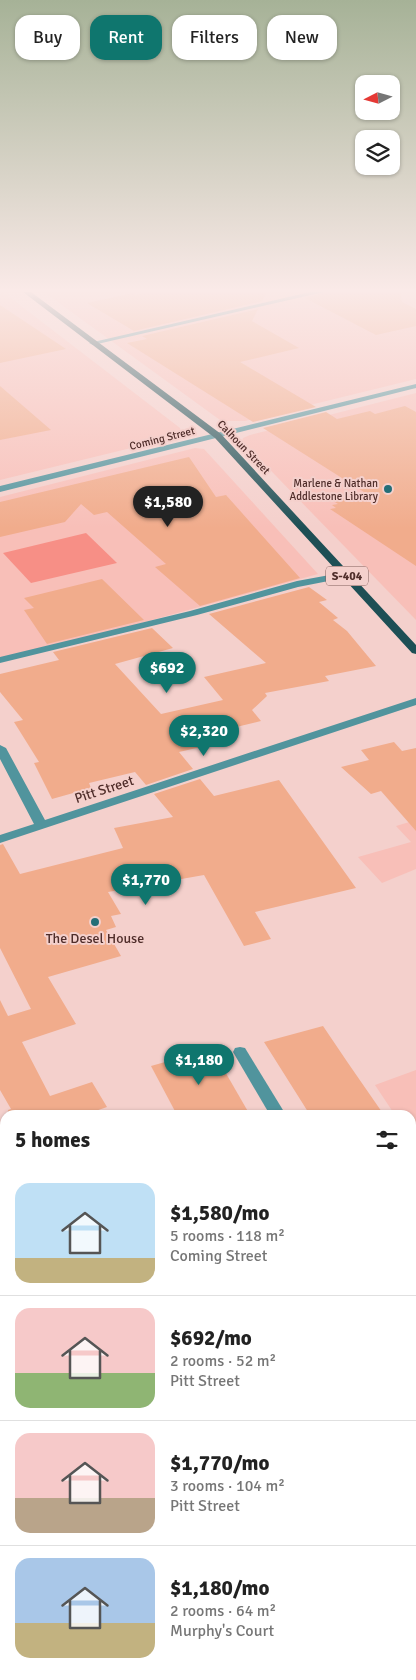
<!DOCTYPE html>
<html lang="en">
<head>
<meta charset="utf-8">
<style>
  body { margin:0; font-family:Signika,sans-serif; background:#f2f2f2; color:#222; height:100vh; display:flex; flex-direction:column; font-size:19px; white-space:nowrap }
  * { box-sizing:border-box; margin:0 }
  p { font-size:16px; color:#767676 }
  .icon { flex:none; width:28px; height:28px; fill:none; stroke:currentColor; stroke-width:2; stroke-linecap:round; stroke-linejoin:round }
  .map { position:relative; flex:1; overflow:hidden }
  .drawer { position:absolute; left:0px; top:1110px; width:416px; height:570px; display:flex; flex-direction:column; background:#fff; border-radius:15px 15px 0 0; box-shadow:0 1px 4px #0004 }
  .drawer>* { flex:none }
  .hud { position:absolute; left:15px; top:15px; width:386px; height:45px; display:flex; gap:10px }
  .needle { width:32px; rotate:264deg }
  .buttons { position:absolute; left:355px; top:75px; display:grid; gap:10px }
  .buttons a { display:grid; place-items:center; width:45px; height:45px; border-radius:10px; background:#fff; box-shadow:0 1px 4px #0004; font-size:25px }
  .price { position:absolute; translate:-50% -42px; padding:0 11px; border-radius:18px; background:#0f766e; color:#fff; font-size:16px; line-height:32px; filter:drop-shadow(0 1px 2px #0008) }
  .price::after { content:''; position:absolute; left:50%; top:30px; width:15px; height:11px; margin-left:-8px; background:inherit; clip-path:polygon(0 0,100% 0,50% 100%) }
  .price.on { background:#222; color:#fff }
  ul { padding:0; list-style:none }
  li { display:flex; align-items:center; gap:15px; height:125px; padding:0 15px }
  li+li { border-top:1px solid #e0e0e0 }
  li span { display:grid; place-items:center; flex:none; width:140px; height:100px; border-radius:15px; color:#555 }
  li>.icon { margin-inline-start:auto }
  span .icon { width:60px; height:60px; fill:#fffc; stroke-width:1 }
  li b { font-size:21px }
  h2 { display:flex; justify-content:space-between; align-items:center; height:60px; padding:0 15px; font-size:21px }
  .pill { padding:0 18px; border-radius:15px; background:#fff; box-shadow:0 1px 4px #0004; font-size:18px; line-height:45px }
  .pill.on { background:#0f766e; color:#fff }
  .map>svg:first-child { display:block }
  .built { fill:#f8bfb8 }
  .green { fill:#f78f86 }
  .building { fill:#f1ac8c }
  .lines { fill:none; stroke-linecap:round; stroke-linejoin:round }
  .minor { fill:#51949d; fill-rule:evenodd }
  .major { fill:#1e4f55; fill-rule:evenodd }
  .poi-dot { fill:#246e77; stroke:#f4d0cc; stroke-width:2 }
  .labels { text-anchor:middle; stroke-width:4; stroke-linejoin:round; paint-order:stroke }
  .far-street-label { font-size:11px; fill:#4f2d2a; stroke:#f4d0cc }
  .far-poi-label { font-size:11px; fill:#4f2d2a; stroke:#f4d0cc; text-anchor:end }
  .shield { fill:#f4d0cc; stroke:#805e5b; stroke-width:1 }
  .shield-label { font-size:12px; font-weight:bold; fill:#4f2d2a }
  .street-label { font-size:14px; fill:#4f2d2a; stroke:#f4d0cc }
  .poi-label { font-size:14px; fill:#4f2d2a; stroke:#f4d0cc }
</style>
</head>
<body>
<div class="map">
<svg width="416" height="1680" viewBox="0 0 416 1680">
  <rect width="100%" height="100%" fill="#f4d0cc"/>
  <g class="built">
    <path d="M0,292H3L180,428L181,432L176,437L0,480Z"/>
    <path d="M44,292H416V379L245,421H226L220,420Z"/>
    <path d="M416,393V620L242,441L243,438L250,435Z"/>
    <path d="M195,448L204,449L318,574L0,662V497Z"/>
    <path d="M416,820V869L382,883L358,857L411,842L396,826Z"/>
    <path d="M416,1070V1146L411,1139V1115H395L375,1085Z"/>
  </g>
  <path class="green" d="M86,533L117,563L31,583L3,553Z"/>
  <g class="building">
    <path d="M149,292H267L262,301L134,331L87,303L133,293L136,295Z"/>
    <path d="M326,292H401L402,302L416,309V326L376,335L305,298Z"/>
    <path d="M0,305L66,349L0,363Z"/>
    <path d="M258,309L252,321L299,348L240,362L316,407L253,422L127,343L147,339L142,336Z"/>
    <path d="M0,386L51,430L0,440Z"/>
    <path d="M405,406L416,412V566L330,509L336,508L332,505L338,504L333,501L364,492L263,428L326,412L337,419L370,411L375,414Z"/>
    <path d="M189,457L216,497L226,495L300,578L200,606L155,567L166,564L107,512L94,515L81,504L65,522L0,537V502Z"/>
    <path d="M102,579L144,620L47,644L24,610L34,608L24,598Z"/>
    <path d="M309,587L327,600L319,602L338,618L333,620L347,631L376,666L325,676L329,681L265,693L267,696L252,710L261,721L228,729L236,739L179,752L193,769L146,785L135,772L89,783L91,788L52,799L34,763L39,762L14,722L23,720L0,692V674L59,660L53,652L152,628L173,648L115,664L161,714L223,700L204,677L266,663L209,614Z"/>
    <path d="M394,742L402,751L416,748V831L381,791L371,794L341,767L369,760L361,750Z"/>
    <path d="M200,779L214,796L279,780L356,888L255,912L271,939L244,946L204,875L108,892L121,914L111,916L116,927L106,930L121,956L48,977L76,1024L22,1042L50,1096L92,1082L107,1107L84,1115H9L8,1110L11,1109L0,1090V1000L8,1016L31,1009L0,948V845L3,844L20,874L123,848L114,828L173,817L154,794Z"/>
    <path d="M323,1026L348,1063L384,1115H310L264,1042Z"/>
    <path d="M211,1049L216,1056L250,1115H177L151,1066Z"/>
  </g>
  <g class="lines">
    <g class="minor">
      <path d="M310,292H324L93,345L89,343Z"/>
      <path d="M416,384V388L0,492V486Z"/>
      <path d="M346,572L349,573V577L298,587L197,615L0,663V657L190,611L297,581Z"/>
      <path d="M416,698V705L0,843V835L34,824L0,759V745L6,748L45,820Z"/>
      <path d="M240,1047L245,1048L286,1115H270L233,1052L235,1048Z"/>
      <path d="M0,1155L5,1157V1179L0,1177Z"/>
      <path d="M411,1320L416,1321V1340L411,1339Z"/>
      <path d="M416,1413V1430L411,1432V1415Z"/>
      <path d="M5,1648V1669L0,1671V1650Z"/>
    </g>
    <path class="major" d="M23,292H31L221,434L416,645V654L412,653L215,438Z"/>
  </g>
  <linearGradient id="sky" x2="0" y2="1"><stop stop-color="#a6b297"/><stop offset="0.55" stop-color="#faeae8"/><stop offset="1" stop-color="#faeae8" stop-opacity="0"/></linearGradient>
  <rect width="416" height="528" fill="url(#sky)"/>
  <g class="poi-dot">
    <circle cx="388" cy="489" r="5"/>
    <circle cx="95" cy="922" r="5"/>
  </g>
  <g class="labels">
    <g class="far-street-label">
      <text transform="translate(162 438) rotate(-14)" y="4">Coming Street</text>
      <text transform="translate(244 447) rotate(46)" y="4">Calhoun Street</text>
    </g>
    <g class="far-poi-label">
      <text x="378" y="487">Marlene &amp; Nathan<tspan x="378" dy="13">Addlestone Library</tspan></text>
    </g>
    <rect class="shield" x="326" y="566.5" width="42" height="19" rx="4"/>
    <g class="shield-label">
      <text x="347" y="580">S-404</text>
    </g>
    <g class="street-label">
      <text transform="translate(104 789) rotate(-18)" y="5">Pitt Street</text>
    </g>
    <g class="poi-label">
      <text x="95" y="943">The Desel House</text>
    </g>
  </g>
</svg>
<div class="buttons">
<a><svg class="needle" viewBox="-14 -14 28 28"><path d="M0-13l5 13h-10z" fill="#e53935"/><path d="M0 13l5-13h-10z" fill="#767676"/></svg></a>
<a><svg class="icon" aria-label="layers" viewBox="0 0 24 24"><path d="M12 4l9 5-9 5-9-5zM3 14l9 5 9-5"/></svg></a>
</div>
<b class="price on" style="left:168px;top:528px">$1,580</b>
<b class="price" style="left:167px;top:694px">$692</b>
<b class="price" style="left:204px;top:757px">$2,320</b>
<b class="price" style="left:146px;top:906px">$1,770</b>
<b class="price" style="left:199px;top:1086px">$1,180</b>
<div class="hud">
<a class="pill">Buy</a>
<a class="pill on">Rent</a>
<a class="pill">Filters</a>
<a class="pill">New</a>
</div>
<section class="drawer">
<h2>5 homes<svg class="icon" aria-label="filters" viewBox="0 0 24 24"><path d="M4 7h16M4 17h16"/><circle cx="9" cy="7" r="2"/><circle cx="15" cy="17" r="2"/></svg></h2>
<ul>
<li><span style="background:linear-gradient(#bfe0f5 75%,#c2b280 0)"><svg class="icon" aria-label="home" viewBox="0 0 24 24"><path d="M3 11l9-7 9 7M6 9v11h12V9"/></svg></span><div><b>$1,580/mo</b><p>5 rooms · 118 m²</p><p>Coming Street</p></div></li>
<li><span style="background:linear-gradient(#f6c9c9 65%,#8fb573 0)"><svg class="icon" aria-label="home" viewBox="0 0 24 24"><path d="M3 11l9-7 9 7M6 9v11h12V9"/></svg></span><div><b>$692/mo</b><p>2 rooms · 52 m²</p><p>Pitt Street</p></div></li>
<li><span style="background:linear-gradient(#f6c9c9 65%,#b9a48a 0)"><svg class="icon" aria-label="home" viewBox="0 0 24 24"><path d="M3 11l9-7 9 7M6 9v11h12V9"/></svg></span><div><b>$1,770/mo</b><p>3 rooms · 104 m²</p><p>Pitt Street</p></div></li>
<li><span style="background:linear-gradient(#a9c7e8 65%,#c2b280 0)"><svg class="icon" aria-label="home" viewBox="0 0 24 24"><path d="M3 11l9-7 9 7M6 9v11h12V9"/></svg></span><div><b>$1,180/mo</b><p>2 rooms · 64 m²</p><p>Murphy's Court</p></div></li>
</ul>
</section>
</div>
</body>
</html>
